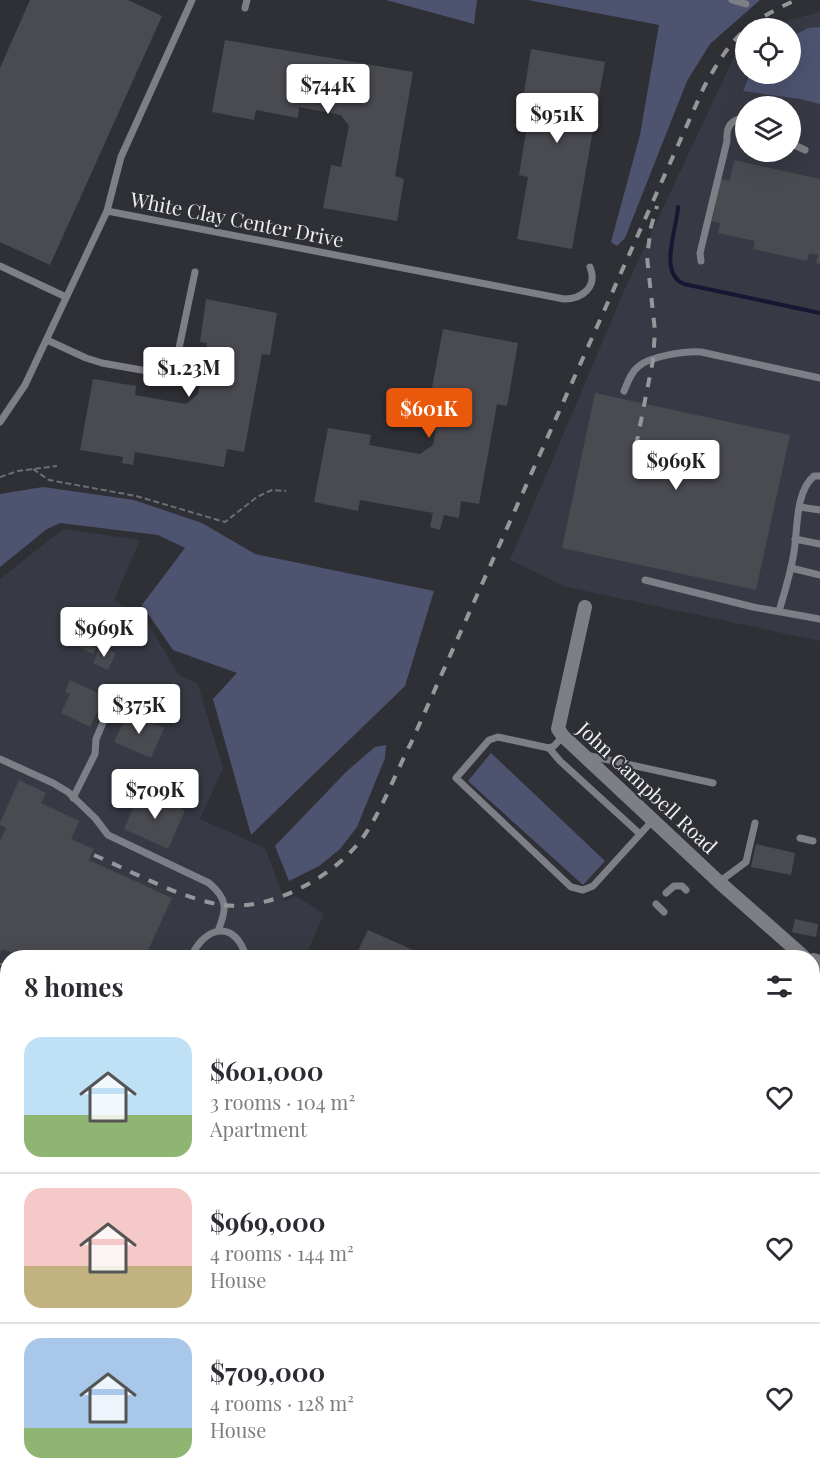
<!DOCTYPE html>
<html lang="en">
<head>
<meta charset="utf-8">
<style>
  body { margin:0; font-family:"Playfair Display",serif; background:#f2f2f3; color:#2b2b33; height:100vh; display:flex; flex-direction:column; font-size:22px; white-space:nowrap }
  * { box-sizing:border-box; margin:0 }
  p { font-size:20px; color:#7c7c81 }
  .icon { flex:none; width:33px; height:33px; fill:none; stroke:currentColor; stroke-width:2; stroke-linecap:round; stroke-linejoin:round }
  .map { position:relative; flex:1; overflow:hidden }
  .side { position:absolute; left:0px; top:950px; width:820px; height:536px; display:flex; flex-direction:column; background:#fff; border-radius:24px 24px 0 0; box-shadow:0 6px 24px #0002 }
  .side>* { flex:none }
  .fabs { position:absolute; left:735px; top:18px; display:grid; gap:12px }
  .fabs a { display:grid; place-items:center; width:66px; height:66px; border-radius:50%; background:#fff; box-shadow:0 6px 24px #0002; font-size:30px }
  .price { position:absolute; translate:-50% -51px; padding:0 14px; border-radius:6px; background:#fff; color:#222; font-size:20px; line-height:39px; filter:drop-shadow(0 2px 3px #0008) }
  .price::after { content:''; position:absolute; left:50%; top:36px; width:18px; height:14px; margin-left:-9px; background:inherit; clip-path:polygon(0 0,100% 0,50% 100%) }
  .price.selected { background:#ea580c; color:#fff }
  ul { padding:0; list-style:none }
  li { display:flex; align-items:center; gap:18px; height:150px; padding:0 24px }
  li+li { border-top:2px solid #e1e1e2 }
  li span { display:grid; place-items:center; flex:none; width:168px; height:120px; border-radius:18px; color:#555 }
  li>.icon { margin-inline-start:auto }
  span .icon { width:72px; height:72px; fill:#fffc; stroke-width:1 }
  li b { font-size:26px }
  h2 { display:flex; justify-content:space-between; align-items:center; height:72px; padding:0 24px; font-size:26px }
  .map>svg:first-child { display:block }
  .built { fill:#373944; fill-rule:evenodd }
  .green { fill:#4e5370 }
  .lines { fill:none; stroke-linecap:round; stroke-linejoin:round }
  .stream { stroke:#151733; stroke-width:4 }
  .building { fill:#4a4b51 }
  .path { stroke:#6d6e73; stroke-width:2; stroke-dasharray:6 3; stroke-linecap:butt }
  .service { stroke:#7e7f86; stroke-width:7 }
  .minor { stroke:#7e7f86; stroke-width:14 }
  .primary { stroke:#9198c5; stroke-width:15 }
  .rail { stroke:#96979b; stroke-width:4; stroke-dasharray:10 10; stroke-linecap:butt }
  .labels { text-anchor:middle; stroke-width:4.5; stroke-linejoin:round; paint-order:stroke }
  .street-label { font-size:20px; fill:#eeeff2; stroke:#2f3035 }
</style>
</head>
<body>
<div class="map">
<svg width="820" height="1484" viewBox="0 0 820 1484">
  <rect width="100%" height="100%" fill="#2f3035"/>
  <g class="built">
    <path d="M820,12V641L566,587L510,560L624,291L734,57L745,48L746,74H790V28H771L778,23ZM746,106H790V152H746Z"/>
    <path d="M63,529L140,540L114,600L147,622L178,674L198,684L223,768L200,819L265,848L285,901L296,896L324,914L305,957H8L7,1129L0,1120V579Z"/>
  </g>
  <g class="green">
    <path d="M386,0H477L474,24Z"/>
    <path d="M528,0H760L710,44L687,81L625,238L617,246L611,242L640,135L659,25Z"/>
    <path d="M820,27V104L800,99L743,91L750,74H790L791,37L808,28Z"/>
    <path d="M43,487L134,500L202,523L255,554L434,591L405,686L251,835L213,699L237,673L173,650L142,605L185,548L158,535L60,523L47,529L0,567V494Z"/>
    <path d="M386,745L385,758L357,827L340,849L319,866L289,881L275,846L347,771L375,747Z"/>
    <path d="M491,753L605,861L583,885L468,781Z"/>
  </g>
  <g class="lines">
    <path class="stream" d="M678,207C677,229 658,273 684,284L820,313"/>
  </g>
  <g class="building">
    <path d="M30,0H128L162,16L50,265L0,242V68Z"/>
    <path d="M225,40L413,72L395,176L404,179L397,221L323,208L331,165L341,167L349,126L341,115L299,107L298,118L256,110L254,120L212,112Z"/>
    <path d="M531,49L605,62L572,249L517,239L528,177L519,175L529,113L521,111Z"/>
    <path d="M734,160L820,179V264L816,263L818,255L809,253L807,261L753,249L755,241L718,233L720,223L712,221L721,179L730,181Z"/>
    <path d="M206,299L277,313L270,355L262,354L244,452L227,449L224,467L135,452L133,465L122,463L123,457L80,450L93,379L136,386L135,395L186,404L198,394L207,343L200,342Z"/>
    <path d="M443,329L518,343L507,406L497,404L479,504L461,501L459,518L444,515L440,530L430,527L433,513L360,500L358,511L314,502L328,428L371,435L369,445L420,454L433,445L442,395L431,393Z"/>
    <path d="M595,393L790,435L756,590L562,548Z"/>
    <path d="M83,642L96,648L93,654L80,648Z"/>
    <path d="M100,646L116,653L108,670L93,663Z"/>
    <path d="M70,680L105,696L90,727L61,713L70,694L65,692Z"/>
    <path d="M167,705L178,710L173,720L163,716Z"/>
    <path d="M128,711L164,728L151,758L114,742Z"/>
    <path d="M19,780L46,793L41,803L79,821L71,839L94,849L89,860L172,898L145,957H21L4,949L0,951V841L6,828L0,825V823Z"/>
    <path d="M141,791L185,810L168,849L124,829Z"/>
    <path d="M756,844L795,853L791,875L751,867Z"/>
    <path d="M795,919L818,924L816,937L792,932Z"/>
    <path d="M368,930L429,957H355Z"/>
    <path d="M819,1003H820V1101L813,1100V1033Z"/>
    <path d="M813,1152L820,1154V1198L813,1196Z"/>
    <path d="M0,1254L8,1261V1278L0,1286Z"/>
    <path d="M0,1326L8,1332V1349L0,1343Z"/>
    <path d="M254,1478H301L298,1484H267Z"/>
  </g>
  <g class="lines">
    <g class="path">
      <path d="M33,469L49,480L136,496L225,522L257,497L272,490L286,491"/>
      <path d="M0,477L18,471L57,466"/>
      <path d="M0,964H8"/>
      <path d="M0,995L8,999"/>
    </g>
    <g class="service">
      <path d="M732,0L746,4"/>
      <path d="M245,8L247,0"/>
      <path d="M790,143L805,150"/>
      <path d="M107,211L121,157L192,0"/>
      <path d="M701,261L700,253L727,141C726,126 731,119 746,118"/>
      <path d="M0,266L66,297"/>
      <path d="M47,340L86,358L102,363L164,374L174,372L195,272"/>
      <path d="M624,391C628,382 631,372 639,366C651,356 685,351 701,352L820,378"/>
      <path d="M0,422L25,385L107,211L564,299C582,299 598,287 590,267"/>
      <path d="M800,507L820,510"/>
      <path d="M795,539L820,544"/>
      <path d="M791,568L820,575"/>
      <path d="M645,580L753,607L820,619"/>
      <path d="M779,611C785,591 791,572 794,552C798,528 795,492 814,476H820"/>
      <path d="M563,736L554,746L549,748L498,737L489,740L456,778L571,887L583,890L593,886L653,820"/>
      <path d="M549,748L560,761L640,834"/>
      <path d="M586,755L713,783"/>
      <path d="M0,759L53,783L68,792L95,818L108,835L209,883C228,899 227,909 218,931"/>
      <path d="M73,798L95,754L96,739L117,690"/>
      <path d="M800,838L813,841"/>
      <path d="M719,882L746,862L755,823"/>
      <path d="M666,893L674,886H682L686,890"/>
      <path d="M656,904L664,912"/>
      <path d="M191,957C205,925 236,920 246,957"/>
      <path d="M813,992L820,995"/>
      <path d="M0,1017L8,1021"/>
      <path d="M0,1234H2"/>
      <path d="M813,1277L820,1279"/>
      <path d="M813,1382L820,1350"/>
      <path d="M813,1400L820,1402"/>
      <path d="M239,1478L253,1484"/>
      <path d="M739,1478C751,1480 763,1484 774,1478"/>
      <path d="M311,1484L319,1478"/>
      <path d="M418,1484C425,1478 433,1481 441,1484"/>
      <path d="M790,1484L792,1478"/>
    </g>
    <g class="minor">
      <path d="M585,607L558,729L563,736L719,882L804,957"/>
      <path d="M813,960L820,962"/>
      <path d="M712,1484L714,1478"/>
    </g>
    <g class="primary">
      <path d="M0,1152L8,1160"/>
      <path d="M0,1179H8"/>
      <path d="M0,1201L8,1210"/>
      <path d="M515,1478L533,1484"/>
      <path d="M548,1478L565,1484"/>
      <path d="M594,1478L612,1484"/>
    </g>
    <g class="rail">
      <path d="M636,446L653,360L655,331L647,257L651,227L657,206"/>
      <path d="M94,855C133,872 174,895 216,904C266,914 331,879 361,840C380,815 396,772 411,743L704,87C731,38 745,23 796,0"/>
      <path d="M0,1397L8,1401"/>
      <path d="M163,1478L176,1484"/>
    </g>
  </g>
  <g class="labels">
    <g class="street-label">
      <text transform="translate(237 220) rotate(11)" y="7">White Clay Center Drive</text>
      <text transform="translate(647 788) rotate(43)" y="7">John Campbell Road</text>
    </g>
  </g>
</svg>
<div class="fabs">
<a><svg class="icon" aria-label="locate" viewBox="0 0 24 24"><circle cx="12" cy="12" r="6"/><path d="M12 2v4M12 18v4M2 12h4M18 12h4"/></svg></a>
<a><svg class="icon" aria-label="layers" viewBox="0 0 24 24"><path d="M12 4l9 5-9 5-9-5zM3 14l9 5 9-5"/></svg></a>
</div>
<b class="price" style="left:328px;top:115px">$744K</b>
<b class="price" style="left:557px;top:144px">$951K</b>
<b class="price" style="left:189px;top:398px">$1.23M</b>
<b class="price selected" style="left:429px;top:439px">$601K</b>
<b class="price" style="left:676px;top:491px">$969K</b>
<b class="price" style="left:104px;top:658px">$969K</b>
<b class="price" style="left:139px;top:735px">$375K</b>
<b class="price" style="left:155px;top:820px">$709K</b>
<section class="side">
<h2>8 homes<svg class="icon" aria-label="filters" viewBox="0 0 24 24"><path d="M4 7h16M4 17h16"/><circle cx="9" cy="7" r="2"/><circle cx="15" cy="17" r="2"/></svg></h2>
<ul>
<li><span style="background:linear-gradient(#bfe0f5 65%,#8fb573 0)"><svg class="icon" aria-label="home" viewBox="0 0 24 24"><path d="M3 11l9-7 9 7M6 9v11h12V9"/></svg></span><div><b>$601,000</b><p>3 rooms · 104 m²</p><p>Apartment</p></div><svg class="icon" aria-label="heart" viewBox="0 0 24 24"><path d="M12 20l-8-8c-3-5 5-10 8-4 3-6 11-1 8 4z"/></svg></li>
<li><span style="background:linear-gradient(#f6c9c9 65%,#c2b280 0)"><svg class="icon" aria-label="home" viewBox="0 0 24 24"><path d="M3 11l9-7 9 7M6 9v11h12V9"/></svg></span><div><b>$969,000</b><p>4 rooms · 144 m²</p><p>House</p></div><svg class="icon" aria-label="heart" viewBox="0 0 24 24"><path d="M12 20l-8-8c-3-5 5-10 8-4 3-6 11-1 8 4z"/></svg></li>
<li><span style="background:linear-gradient(#a9c7e8 75%,#8fb573 0)"><svg class="icon" aria-label="home" viewBox="0 0 24 24"><path d="M3 11l9-7 9 7M6 9v11h12V9"/></svg></span><div><b>$709,000</b><p>4 rooms · 128 m²</p><p>House</p></div><svg class="icon" aria-label="heart" viewBox="0 0 24 24"><path d="M12 20l-8-8c-3-5 5-10 8-4 3-6 11-1 8 4z"/></svg></li>
</ul>
</section>
</div>
</body>
</html>
